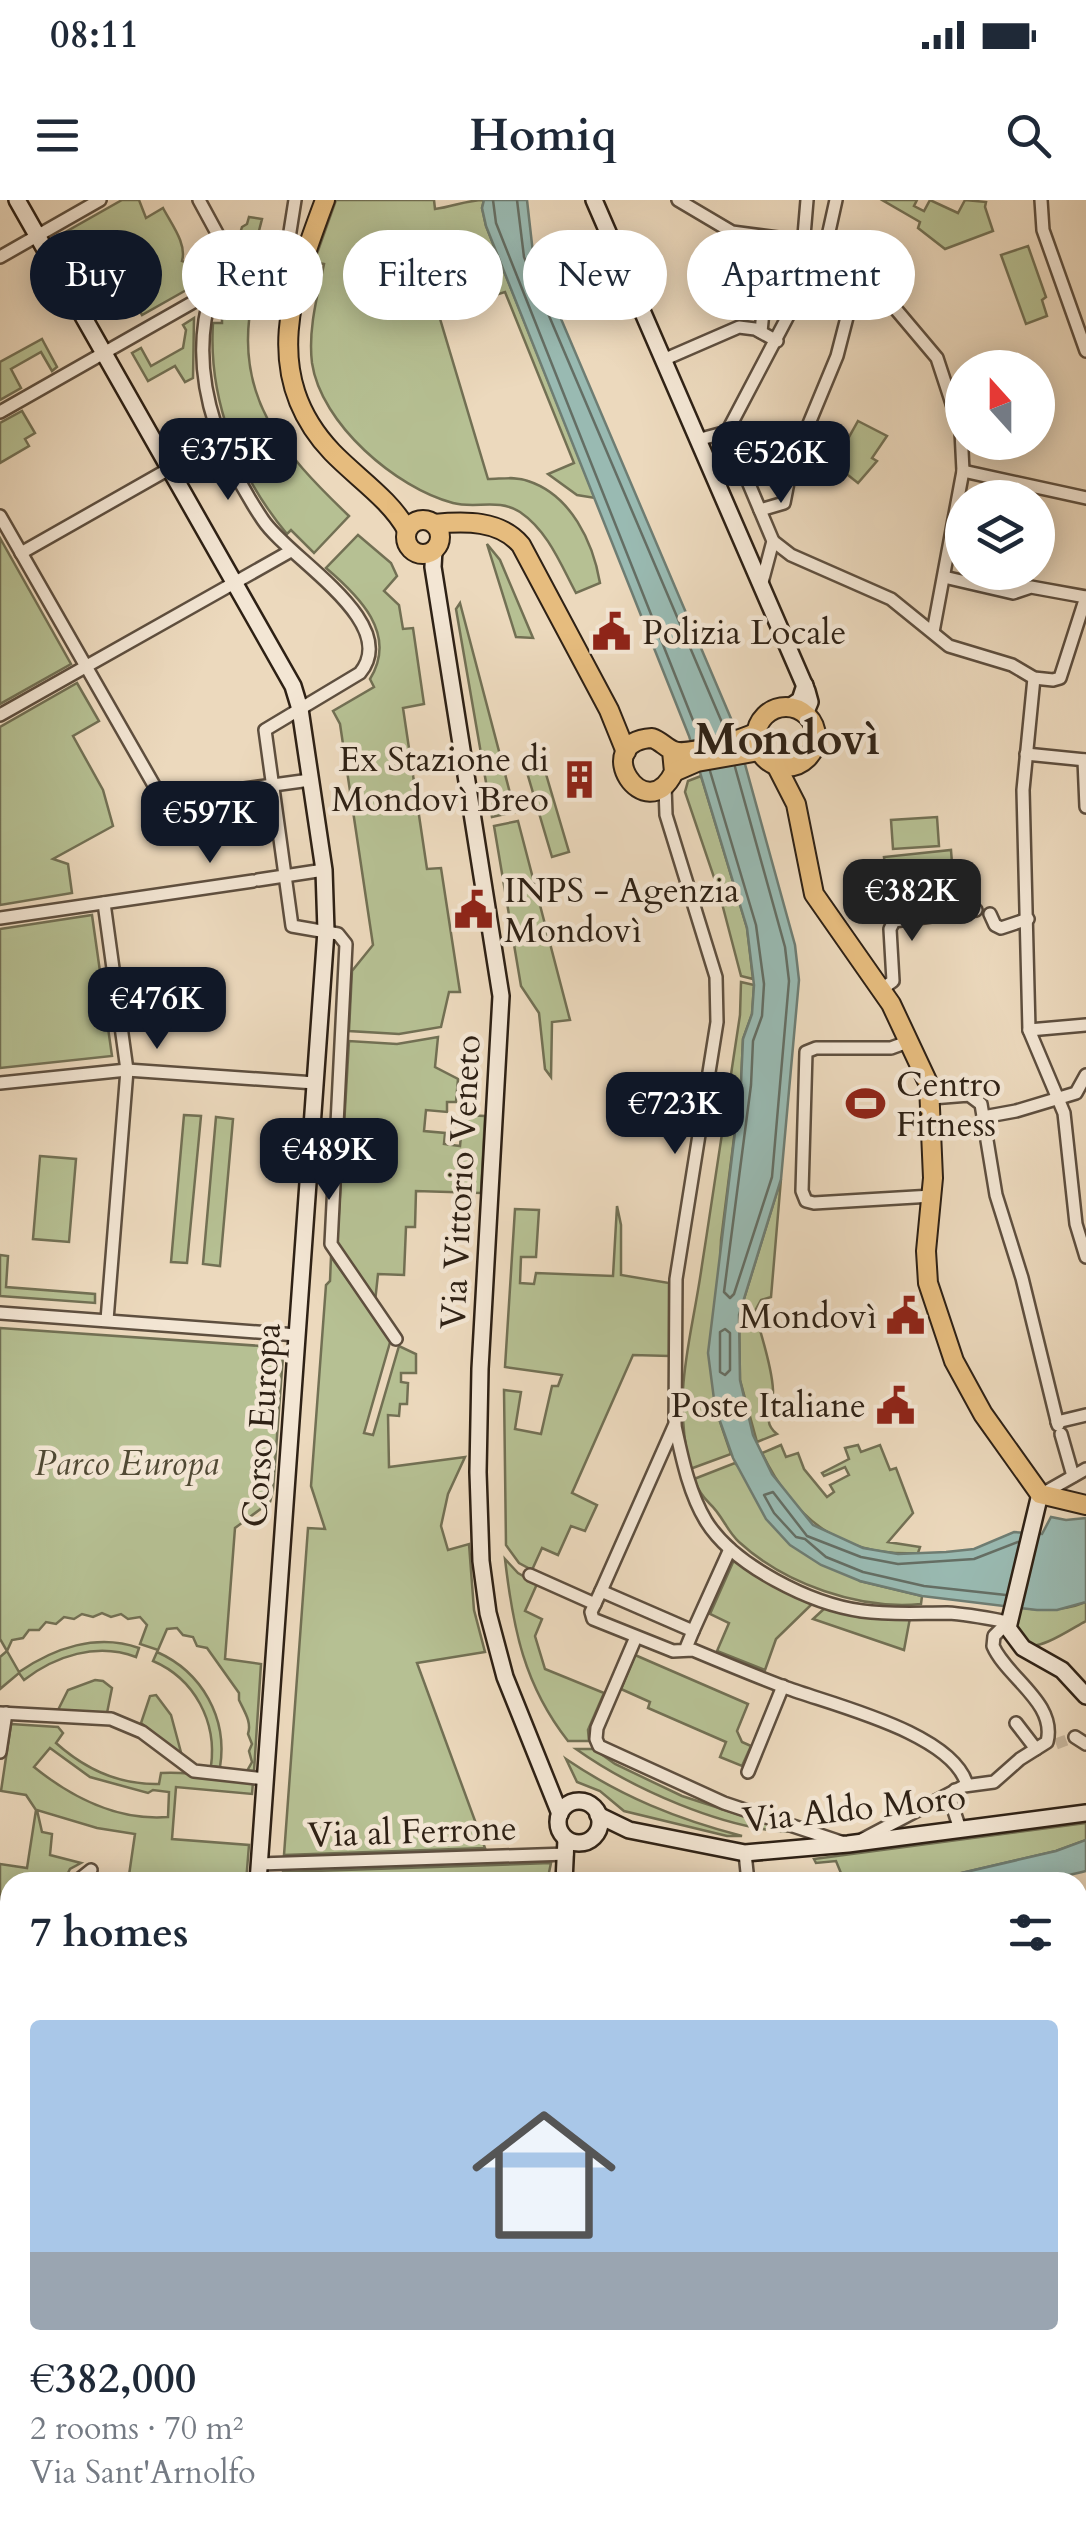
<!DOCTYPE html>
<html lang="en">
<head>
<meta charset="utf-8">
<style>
  body { margin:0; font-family:Cardo,serif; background:#f6f6f7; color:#1f2937; height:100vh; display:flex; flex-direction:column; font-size:38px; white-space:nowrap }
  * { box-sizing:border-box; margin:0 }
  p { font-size:32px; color:#747a83 }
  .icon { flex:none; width:55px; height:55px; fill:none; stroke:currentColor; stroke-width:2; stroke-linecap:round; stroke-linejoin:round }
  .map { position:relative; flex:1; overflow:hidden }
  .sheet { position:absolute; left:0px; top:1672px; width:1088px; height:672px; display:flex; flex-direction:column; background:#fff; border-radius:30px 30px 0 0; box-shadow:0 5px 25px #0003 }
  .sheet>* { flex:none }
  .hud { position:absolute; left:30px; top:30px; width:1028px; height:90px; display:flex; gap:20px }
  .needle { width:65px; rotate:339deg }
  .controls { position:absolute; left:945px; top:150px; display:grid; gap:20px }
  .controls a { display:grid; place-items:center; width:110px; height:110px; border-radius:50%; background:#fff; box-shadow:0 5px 25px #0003; font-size:50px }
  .price { position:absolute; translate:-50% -85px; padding:0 22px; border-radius:20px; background:#111827; color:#fff; font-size:32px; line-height:65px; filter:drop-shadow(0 2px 5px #0008) }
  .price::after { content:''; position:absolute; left:50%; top:60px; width:30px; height:22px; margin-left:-15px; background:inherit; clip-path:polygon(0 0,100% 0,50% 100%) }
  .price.on { background:#222; color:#fff }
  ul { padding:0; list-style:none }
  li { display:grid; align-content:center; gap:20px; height:530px; padding:0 30px }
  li+li { border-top:2px solid #e0e1e3 }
  li span { display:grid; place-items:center; height:310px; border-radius:10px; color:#555 }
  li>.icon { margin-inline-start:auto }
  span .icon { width:180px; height:180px; fill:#fffc; stroke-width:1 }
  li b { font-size:42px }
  h2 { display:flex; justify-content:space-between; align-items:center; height:120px; padding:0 30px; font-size:42px }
  .tag { padding:0 35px; border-radius:45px; background:#fff; box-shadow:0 5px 25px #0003; font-size:35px; line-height:90px }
  .tag.on { background:#111827; color:#fff }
  .status { display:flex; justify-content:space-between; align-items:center; height:70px; padding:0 50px; background:#fff; direction:ltr }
  .status svg { height:28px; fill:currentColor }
  header { display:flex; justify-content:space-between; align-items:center; height:130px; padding:0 30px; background:#fff; font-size:45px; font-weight:800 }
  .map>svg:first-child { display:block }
  .green { fill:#b6c093; stroke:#727054; stroke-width:2.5; fill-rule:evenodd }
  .water { fill:#99bab2; stroke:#6e7d73; stroke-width:2.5 }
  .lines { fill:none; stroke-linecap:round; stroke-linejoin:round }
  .shore { stroke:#646e64; stroke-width:2.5 }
  .street-tunnel { stroke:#c6b49b; stroke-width:11; stroke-dasharray:11 5.5; stroke-linecap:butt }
  .street-casing { stroke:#5e4f3f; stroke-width:16 }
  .secondary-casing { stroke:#2e2115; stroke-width:20 }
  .primary-casing { stroke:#2e2115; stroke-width:22 }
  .street { stroke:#f3e6d4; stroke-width:11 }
  .secondary { stroke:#f3e6d4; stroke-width:15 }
  .primary { stroke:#e6bc7e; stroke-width:18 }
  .labels { text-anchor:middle; stroke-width:9; stroke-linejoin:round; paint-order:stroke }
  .poi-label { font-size:35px; fill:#2e2115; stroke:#f3e6d4; text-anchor:start }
  .street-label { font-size:35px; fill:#2e2115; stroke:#f3e6d4 }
  .park-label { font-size:35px; font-style:italic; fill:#504934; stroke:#f3e6d4 }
  .district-label { font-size:45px; font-weight:bold; fill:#2e2115; stroke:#f3e6d4 }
</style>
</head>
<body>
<div class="status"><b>08:11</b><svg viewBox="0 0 49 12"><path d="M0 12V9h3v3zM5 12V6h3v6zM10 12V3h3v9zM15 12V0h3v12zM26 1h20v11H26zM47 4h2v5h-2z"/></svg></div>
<header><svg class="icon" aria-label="menu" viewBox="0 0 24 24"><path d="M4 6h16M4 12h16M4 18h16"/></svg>Homiq<svg class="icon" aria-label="search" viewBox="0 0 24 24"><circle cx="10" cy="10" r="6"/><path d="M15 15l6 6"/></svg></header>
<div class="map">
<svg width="1086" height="2344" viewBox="0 0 1086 2344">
  <rect width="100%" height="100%" fill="#ecd9bd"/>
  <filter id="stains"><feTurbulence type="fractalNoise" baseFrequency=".002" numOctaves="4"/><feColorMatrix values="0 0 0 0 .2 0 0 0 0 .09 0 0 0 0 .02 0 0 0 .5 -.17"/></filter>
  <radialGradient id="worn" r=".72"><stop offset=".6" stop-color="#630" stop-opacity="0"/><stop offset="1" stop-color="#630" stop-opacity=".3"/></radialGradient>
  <g class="green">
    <path d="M122,0H139L146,18L163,8C172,25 187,44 182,61L202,69L197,84L142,115L125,86L100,100L62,34Z"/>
    <path d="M336,0H434L435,9C453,7 466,0 484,0L482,8L486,26L595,298L577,295L548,274L574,263L505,92L438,112L488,279C501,279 516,276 528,281C571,295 593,342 600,383L576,393C561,365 548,331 520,312C498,298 476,309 453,303C396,288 321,224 312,163C308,130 317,97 324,64L314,62Z"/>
    <path d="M882,0H917L914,6L924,11L930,0L958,13L965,0L986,2L985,7L993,31L945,49L918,28L920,22Z"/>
    <path d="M249,17L262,19L243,93L253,96C231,195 282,252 349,316L314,353L291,330L287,334C238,275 208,200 213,123H222V78L227,76L242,27L247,24Z"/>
    <path d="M1028,46L1046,97L1042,100L1047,116L1026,124L1001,55Z"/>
    <path d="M194,118L193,178L185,182L175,166L148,181L132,153L141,148L151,166L183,148L186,130L183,125Z"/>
    <path d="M42,139L57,167L52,171L41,152L11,169L21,188L0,200V162Z"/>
    <path d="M22,211L35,233L25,239L29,246L0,263V223Z"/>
    <path d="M858,221L887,236L872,258L877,261L858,283L834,264Z"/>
    <path d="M358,335L391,363L397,376L384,391L399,405L403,429L413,428L424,504L403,508L427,669L441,668L460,792H449L441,827L399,834L349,831L352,771L373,745L340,524L333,511L374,487L370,479C398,434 359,396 326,368Z"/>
    <path d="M0,338L71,464L0,504Z"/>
    <path d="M487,344L500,360L533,438L516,437Z"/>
    <path d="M460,403L515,612L492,617L456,409Z"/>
    <path d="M77,483L99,521L73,536L103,590L113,626L53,659L68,664L72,693L0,705V527Z"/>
    <path d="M543,564L569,652L552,657L526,569Z"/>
    <path d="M701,576L747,728L753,779L741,776L719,692L685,592L688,581Z"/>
    <path d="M937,617L939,646L893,649L891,620Z"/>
    <path d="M518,621L570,820L552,822L551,877L545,869L539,813L521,786L494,626Z"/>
    <path d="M951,650L953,676L942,677L943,689L920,692L918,679L887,682L884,657Z"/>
    <path d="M92,715L112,856L0,868V729Z"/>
    <path d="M741,782L754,785L752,814L743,839L741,883L721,1040L715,1207L731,1254L690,1269C672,1189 691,1143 702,1065C715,982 727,899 740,815Z"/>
    <path d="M438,837L435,867L458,879L456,902H447V912L426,910L424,931L445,933L444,944L460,946L463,915L485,916L481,993L416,991L415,1027H406L404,1075L378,1074L375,1102L337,1046L349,841L397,844Z"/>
    <path d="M184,915L201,916L187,1063L171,1062Z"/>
    <path d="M216,917L233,919L220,1066L203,1064Z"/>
    <path d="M40,956L76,959L69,1042L33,1039Z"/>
    <path d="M781,979L771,1097L761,1100L755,1111C761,1137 772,1165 773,1190C774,1206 760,1221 777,1234L757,1242L740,1180L739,1115Z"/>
    <path d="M617,1006L621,1025V1075L669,1083V1156L633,1155L572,1293L597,1305L585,1331L571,1326L558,1355L542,1348L532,1370L519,1363L506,1345L504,1190L521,1192L515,1229L541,1234L552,1186H558L562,1175L505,1167L515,1009L539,1010L536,1057H521L520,1083L534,1084L536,1073L613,1076Z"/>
    <path d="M0,1055L8,1056L6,1087L95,1094V1103L0,1096Z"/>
    <path d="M331,1057L391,1139L364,1233L373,1235L399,1146L416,1154V1173H401V1182L408,1183L407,1204H400L399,1216L388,1215L389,1267L465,1257L448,1294L441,1326L448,1350L469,1344L474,1410L485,1452L417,1463L485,1648L284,1655L308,1328L325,1329L311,1286L326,1085L330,1081Z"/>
    <path d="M0,1128L276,1147L283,1156L273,1290L270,1302L235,1328L225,1459L261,1464L254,1571H247L252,1562L249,1551L252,1544L248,1534C252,1522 244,1511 239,1500V1493L207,1448L197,1446L193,1437L183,1435L177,1428L167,1429L158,1450L140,1444L147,1425L140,1417L128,1419L121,1414L111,1417L102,1413L93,1417L82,1414L74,1419L64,1417L56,1424L46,1422L39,1430H29L23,1438L12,1440L7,1451L19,1472C54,1448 97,1433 139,1448L136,1457C97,1442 55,1456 24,1480L19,1473L0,1489V1457L7,1451L0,1439Z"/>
    <path d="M781,1245L786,1257L798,1253L804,1269L827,1297L834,1292L830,1285L849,1275L845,1267L824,1276L822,1273L849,1259L845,1248L858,1245L861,1252L880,1245L890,1270L896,1268L913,1313L888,1342L920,1347L918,1353C841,1357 794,1319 762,1253Z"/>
    <path d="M735,1263L860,1381L922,1396L921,1404C859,1410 785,1384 739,1342C727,1331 722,1315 710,1304C702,1296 699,1291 694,1279Z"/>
    <path d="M505,1359L518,1373L537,1384L525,1411L542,1419L535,1436L545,1469L604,1493L588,1530L589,1541H568C524,1485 513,1428 505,1359Z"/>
    <path d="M734,1360L812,1404L776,1439L765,1470L717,1451L729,1423L710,1414Z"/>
    <path d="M1086,1402V1421C1074,1427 1038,1452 1027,1444C1021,1440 1017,1429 1013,1423L1017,1407C1040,1411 1065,1411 1086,1402Z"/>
    <path d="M825,1408L859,1417L910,1418L904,1450L813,1419Z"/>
    <path d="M157,1452C202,1472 228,1518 220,1567L211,1566C217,1522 195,1479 153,1461Z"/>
    <path d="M635,1455L748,1504L737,1531L742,1542L751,1546L742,1566L720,1557L726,1542L648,1508L650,1502L621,1489Z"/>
    <path d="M95,1480L103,1481L112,1488L107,1513L58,1510L68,1490Z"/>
    <path d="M156,1495L171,1515L182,1556L141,1523L150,1496Z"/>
    <path d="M11,1524L58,1527L63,1533L56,1543C85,1569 119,1585 159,1584L161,1573C190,1571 223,1579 253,1582L252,1594L176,1587L172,1639L249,1645L246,1682H128L135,1634L97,1628L37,1610L42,1632L52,1634L50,1655L81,1663L70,1669L65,1679L70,1682H10V1801L0,1800V1664L27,1668L36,1610L26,1595L1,1591ZM50,1548L90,1577L148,1593L153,1590L169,1592L168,1617C118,1621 71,1597 34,1567Z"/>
    <path d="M576,1549H594L615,1564L682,1596L793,1632C724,1630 631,1588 576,1549Z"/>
    <path d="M566,1559C622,1597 677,1619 742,1636H727L624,1611L600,1591L577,1582Z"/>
    <path d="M1086,1623V1640L1056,1651L923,1682H832L843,1678L836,1661L816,1663L814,1659Z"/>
    <path d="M551,1663L547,1682H282L283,1672Z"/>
    <path d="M0,1869H10V2134L0,2135Z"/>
    <path d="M576,2335H701L697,2344H574Z"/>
  </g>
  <g class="water">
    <path d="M484,0H527L533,53L735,528L795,745L799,780L781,979L739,1115L740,1180L753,1235L772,1274L813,1325L863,1348L898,1354L946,1352L974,1349L1014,1332L1042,1334L1051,1317L1066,1320L1086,1318V1402L1057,1410H1037L922,1396L860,1381L821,1365L790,1345L766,1319L733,1258L715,1207L708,1153L741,883L743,839L752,814L754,785L747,728L689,536L486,26L482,8Z"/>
    <path d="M1086,1640V1671L1082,1672L1039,1682H923L1056,1651Z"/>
  </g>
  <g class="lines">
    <g class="shore">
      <path d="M493,0L496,23L700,538"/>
      <path d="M517,0L524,57L726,532"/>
      <path d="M710,571L756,725L764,784L762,816L753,841L751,885L724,1092L730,1098L734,1094L772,977L789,781L785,747L735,567"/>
      <path d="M725,1129L730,1133V1170L725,1175L720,1172V1132Z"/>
      <path d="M1006,1395L924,1386L863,1372L826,1357L805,1339L796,1337L774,1313L764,1295L773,1292L807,1336L861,1357L898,1364L974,1359L1018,1342"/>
    </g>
    <g class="street-tunnel">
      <path d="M766,80L769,48"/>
      <path d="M1056,1544L1075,1537"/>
    </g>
    <defs>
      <g id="street">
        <path d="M199,0L224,46C221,71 209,95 205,120C194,191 224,262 263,320C288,358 402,422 360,473L265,530L292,726L338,734L346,744L331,1044L396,1139"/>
        <path d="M678,0L732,32L816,43L851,56L937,158L961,231L963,271L933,432"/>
        <path d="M1041,0L1043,30L1086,151"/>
        <path d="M826,45L836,0"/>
        <path d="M0,57L100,0"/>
        <path d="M287,114L283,76L295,0"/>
        <path d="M761,132L766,80"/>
        <path d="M663,160L739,127L755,129L777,141"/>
        <path d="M0,212L211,92"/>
        <path d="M727,232L799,95L807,0"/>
        <path d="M727,232L773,341L761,386"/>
        <path d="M697,240L727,232"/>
        <path d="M963,271L1086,298"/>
        <path d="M760,310L784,303L791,267L837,156L861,63"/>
        <path d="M0,316L159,594L174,598L239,589"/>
        <path d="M773,341L791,355L891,399L949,446L1012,465L1034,478L1053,480L1060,478L1086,397"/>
        <path d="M21,353L220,240"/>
        <path d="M944,377L1013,393L1031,387L1086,397"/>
        <path d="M1034,478L1023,590L1029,830L1064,913L1076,1024L1086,1057"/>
        <path d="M0,515L289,352"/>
        <path d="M1026,554L1086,560"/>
        <path d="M1084,560L1086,607"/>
        <path d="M244,589L310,580"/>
        <path d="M258,680L324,670"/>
        <path d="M104,703L127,870L107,1120"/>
        <path d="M990,714L995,725L1001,728L1028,719"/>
        <path d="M0,718L253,681"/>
        <path d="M882,789L893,781L890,729L894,721L976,710"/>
        <path d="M1029,830L1086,825"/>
        <path d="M910,841L891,848H816L806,852L802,991L806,1001L814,1003L932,996"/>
        <path d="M0,883L127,870L315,883"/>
        <path d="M932,898L969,895L981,904L996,995L1022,1078L1058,1225"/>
        <path d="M983,917L1016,911L1076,893L1086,875"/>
        <path d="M0,1113L297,1135"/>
        <path d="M1057,1222L1086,1215"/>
        <path d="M675,1226C682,1258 689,1293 706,1321C734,1366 811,1404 862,1411C890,1415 919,1413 947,1413C967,1414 987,1418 1008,1422"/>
        <path d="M1061,1234L1073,1276"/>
        <path d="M1042,1294L1086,1269"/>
        <path d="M530,1375L595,1404"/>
        <path d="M601,1391L675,1224L676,1079L717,822L716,777L666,615L665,586"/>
        <path d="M693,1431L730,1349"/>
        <path d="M636,1437L597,1528L596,1539L599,1546L724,1603L844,1643"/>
        <path d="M686,1448L693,1431L601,1391L591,1412L593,1419L673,1451L693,1450C724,1463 755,1476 787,1488C833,1505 953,1533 967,1585"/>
        <path d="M0,1513L111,1519L142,1532L194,1571L265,1579"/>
        <path d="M1016,1523L1036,1549"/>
        <path d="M1075,1537L1086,1544"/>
        <path d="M0,1552L6,1513"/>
        <path d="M748,1572L783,1486"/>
        <path d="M955,1590L951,1602L960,1629"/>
        <path d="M863,1639L964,1586L994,1582L1020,1559L1047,1542C1057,1503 1007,1478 993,1446L994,1436L1008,1422"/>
        <path d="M745,1653L748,1682"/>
        <path d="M259,1664L567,1654"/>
        <path d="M76,1682L91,1670"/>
        <path d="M570,2344L572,2335"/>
      </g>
      <g id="secondary">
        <path d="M17,0L293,486L300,509L324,670L326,731L258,1682"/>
        <path d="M594,0L807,491L810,502L805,514"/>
        <path d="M434,349L433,367L501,796L480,1169L478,1272L481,1361L488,1413L505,1477L560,1614"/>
        <path d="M788,508L800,500L805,485"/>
        <path d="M1040,1294L1008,1428L1023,1448L1062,1470L1086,1496"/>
        <circle cx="579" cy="1622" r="21"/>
        <path d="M598,1615L629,1630L745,1653L848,1644L1086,1613"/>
        <path d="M564,1682L566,1639"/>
        <path d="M1078,1752L1086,1741"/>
        <path d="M0,1809H10"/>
        <path d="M1078,2006L1086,2002"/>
        <path d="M1078,2254L1086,2265"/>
        <path d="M0,2299L10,2298"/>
        <path d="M264,2335V2344"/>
        <path d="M427,2344L429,2335"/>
      </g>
      <g id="primary">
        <path d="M325,0C292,88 259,175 332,252C357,278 390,299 407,330"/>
        <circle cx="423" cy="337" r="17"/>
        <path d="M434,324C465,321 500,320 521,345L609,510L626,552"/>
        <circle cx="786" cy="537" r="30"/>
        <path d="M672,551L674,572C646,630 588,542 652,538C661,541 666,548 674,551C687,556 744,539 757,532"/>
        <path d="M776,565L796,604L814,694L891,804L929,885L933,978L926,1051L928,1083L954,1161L983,1214L1040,1294L1086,1305"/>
        <path d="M674,572L697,562L759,551"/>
      </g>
    </defs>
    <use href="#street" class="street-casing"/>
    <use href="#secondary" class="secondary-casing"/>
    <use href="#primary" class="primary-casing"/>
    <use href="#street" class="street"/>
    <use href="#secondary" class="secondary"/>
    <use href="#primary" class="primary"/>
  </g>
  <defs>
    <symbol id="civic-bare" viewBox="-9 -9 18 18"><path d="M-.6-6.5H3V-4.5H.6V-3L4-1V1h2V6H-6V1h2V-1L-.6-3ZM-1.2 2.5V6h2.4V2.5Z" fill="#8f2418" stroke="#f3e6d4" stroke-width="2.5" paint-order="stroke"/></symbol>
    <symbol id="building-bare" viewBox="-9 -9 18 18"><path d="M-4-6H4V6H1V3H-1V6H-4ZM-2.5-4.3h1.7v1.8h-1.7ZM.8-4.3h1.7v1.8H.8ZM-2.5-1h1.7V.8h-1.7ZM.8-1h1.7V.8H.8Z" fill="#8f2418" stroke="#f3e6d4" stroke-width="2.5" paint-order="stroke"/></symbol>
    <symbol id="stadium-bare" viewBox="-9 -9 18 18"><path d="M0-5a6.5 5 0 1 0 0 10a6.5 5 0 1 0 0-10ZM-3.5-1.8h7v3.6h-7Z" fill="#8f2418" stroke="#f3e6d4" stroke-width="2.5" paint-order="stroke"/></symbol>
  </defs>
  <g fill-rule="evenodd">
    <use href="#civic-bare" x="584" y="404" width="55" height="55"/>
    <use href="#building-bare" x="552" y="552" width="55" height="55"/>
    <use href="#civic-bare" x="446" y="682" width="55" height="55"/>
    <use href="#stadium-bare" x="838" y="876" width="55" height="55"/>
    <use href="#civic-bare" x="878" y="1088" width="55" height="55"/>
    <use href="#civic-bare" x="868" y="1178" width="55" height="55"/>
  </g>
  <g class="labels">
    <g class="poi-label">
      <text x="642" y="444">Polizia Locale</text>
      <text x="549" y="571" text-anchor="end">Ex Stazione di<tspan x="549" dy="40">Mondovì Breo</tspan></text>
      <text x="504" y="702">INPS - Agenzia<tspan x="504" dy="40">Mondovì</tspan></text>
      <text x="896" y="896">Centro<tspan x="896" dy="40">Fitness</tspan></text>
      <text x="876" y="1128" text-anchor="end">Mondovì</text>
      <text x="866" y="1217" text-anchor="end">Poste Italiane</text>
    </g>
    <g class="street-label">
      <text transform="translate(460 982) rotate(-87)" y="12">Via Vittorio Veneto</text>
      <text transform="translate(261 1225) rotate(-86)" y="12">Corso Europa</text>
      <text transform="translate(854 1608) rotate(-6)" y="12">Via Aldo Moro</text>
      <text transform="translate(412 1631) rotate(-2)" y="12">Via al Ferrone</text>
    </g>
    <g class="park-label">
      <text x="127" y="1275">Parco Europa</text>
    </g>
    <g class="district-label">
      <text x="787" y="554">Mondovì</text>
    </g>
  </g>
  <rect width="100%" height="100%" filter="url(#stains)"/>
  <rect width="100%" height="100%" fill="url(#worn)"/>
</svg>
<div class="controls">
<a><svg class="needle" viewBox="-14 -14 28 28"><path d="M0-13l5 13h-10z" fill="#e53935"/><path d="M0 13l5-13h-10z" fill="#747a83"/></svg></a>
<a><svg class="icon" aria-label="layers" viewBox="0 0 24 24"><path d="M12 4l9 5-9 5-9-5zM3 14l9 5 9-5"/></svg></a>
</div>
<b class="price" style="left:228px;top:303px">€375K</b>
<b class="price" style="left:781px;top:306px">€526K</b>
<b class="price" style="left:210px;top:666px">€597K</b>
<b class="price on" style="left:912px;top:744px">€382K</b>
<b class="price" style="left:157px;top:852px">€476K</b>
<b class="price" style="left:675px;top:957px">€723K</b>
<b class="price" style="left:329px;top:1003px">€489K</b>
<div class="hud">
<a class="tag on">Buy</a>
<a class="tag">Rent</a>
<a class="tag">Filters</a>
<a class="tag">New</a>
<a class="tag">Apartment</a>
</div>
<section class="sheet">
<h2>7 homes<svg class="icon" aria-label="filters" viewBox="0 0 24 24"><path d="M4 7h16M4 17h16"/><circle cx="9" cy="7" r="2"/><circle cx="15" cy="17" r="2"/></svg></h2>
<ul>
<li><span style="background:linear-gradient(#a9c7e8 75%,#9aa5b1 0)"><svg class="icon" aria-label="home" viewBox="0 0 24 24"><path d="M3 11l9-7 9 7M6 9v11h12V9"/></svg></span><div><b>€382,000</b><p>2 rooms · 70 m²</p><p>Via Sant'Arnolfo</p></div></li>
</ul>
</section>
</div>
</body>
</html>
